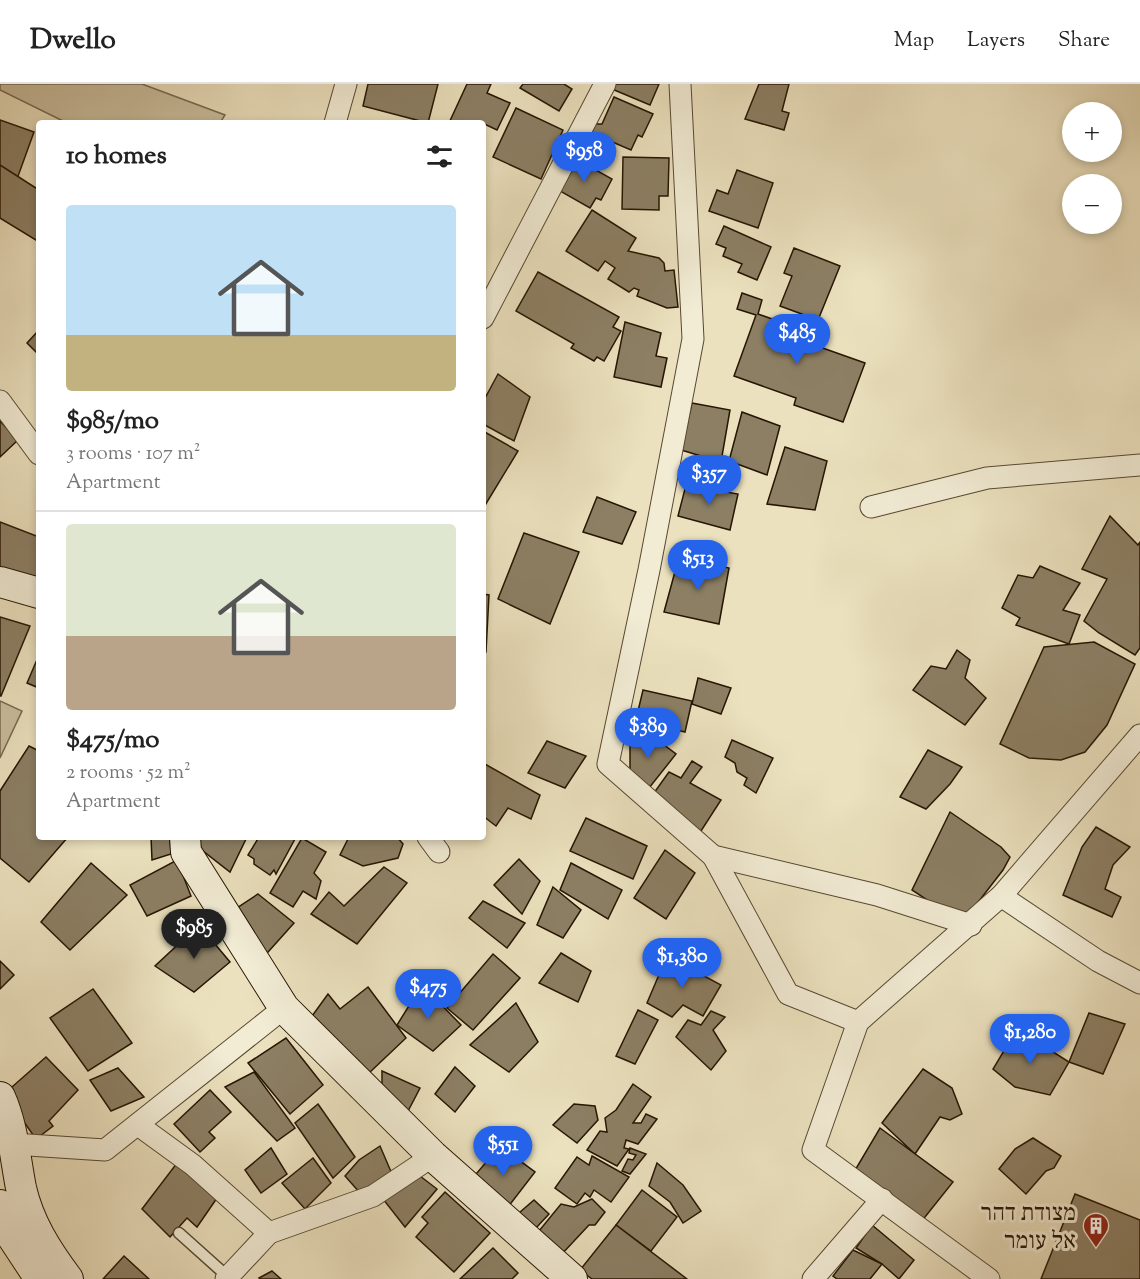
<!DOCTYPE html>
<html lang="en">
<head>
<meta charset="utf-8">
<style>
  body { margin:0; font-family:"Sorts Mill Goudy","Frank Ruhl Libre",serif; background:#f6f6f6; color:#222; height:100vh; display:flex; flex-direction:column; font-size:22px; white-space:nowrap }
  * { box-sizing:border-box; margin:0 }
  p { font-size:20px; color:#767676 }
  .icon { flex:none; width:33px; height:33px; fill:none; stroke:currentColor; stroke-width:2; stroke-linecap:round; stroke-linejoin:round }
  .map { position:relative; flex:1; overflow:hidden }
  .drawer { position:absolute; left:36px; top:36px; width:450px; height:720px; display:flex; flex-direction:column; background:#fff; border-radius:6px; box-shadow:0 3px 9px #0003 }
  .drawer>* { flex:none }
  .buttons { position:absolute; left:1062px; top:18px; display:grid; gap:12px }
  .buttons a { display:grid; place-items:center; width:60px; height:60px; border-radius:50%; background:#fff; box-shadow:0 3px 9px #0003; font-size:30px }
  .price { position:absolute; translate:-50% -51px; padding:0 14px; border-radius:21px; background:#2563eb; color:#fff; font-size:20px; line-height:39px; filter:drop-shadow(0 2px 3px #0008) }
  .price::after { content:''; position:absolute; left:50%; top:36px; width:18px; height:14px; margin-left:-9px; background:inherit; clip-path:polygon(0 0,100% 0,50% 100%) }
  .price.on { background:#222; color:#fff }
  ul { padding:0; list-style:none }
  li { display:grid; align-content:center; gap:12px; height:318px; padding:0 30px }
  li+li { border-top:2px solid #e0e0e0 }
  li span { display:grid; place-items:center; height:186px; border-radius:6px; color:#555 }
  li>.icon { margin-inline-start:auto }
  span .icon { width:108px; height:108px; fill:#fffc; stroke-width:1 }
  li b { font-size:26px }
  h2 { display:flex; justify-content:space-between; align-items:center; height:72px; padding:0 30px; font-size:26px }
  header { display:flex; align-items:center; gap:36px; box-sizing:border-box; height:84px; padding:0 30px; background:#fff; border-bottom:2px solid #e0e0e0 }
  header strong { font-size:28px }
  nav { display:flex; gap:33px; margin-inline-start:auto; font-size:21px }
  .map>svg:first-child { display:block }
  .green { fill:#cabe9e; stroke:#786a50; stroke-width:1.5 }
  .building { fill:#8c7f64; stroke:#261502; stroke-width:1.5 }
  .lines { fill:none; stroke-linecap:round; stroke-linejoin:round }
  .lane-casing { stroke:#574831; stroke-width:13 }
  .street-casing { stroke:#574831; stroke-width:23 }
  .secondary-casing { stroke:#261502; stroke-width:32 }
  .lane { stroke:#f2ecd5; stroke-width:10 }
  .street { stroke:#f2ecd5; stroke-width:21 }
  .secondary { stroke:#f2ecd5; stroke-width:30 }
  .labels { text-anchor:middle; stroke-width:6; stroke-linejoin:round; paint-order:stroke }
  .poi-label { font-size:24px; fill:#261502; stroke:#f2ecd5; text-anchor:end }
</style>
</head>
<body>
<header>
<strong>Dwello</strong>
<nav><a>Map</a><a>Layers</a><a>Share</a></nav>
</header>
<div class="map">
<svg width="1140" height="1195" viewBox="0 0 1140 1195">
  <rect width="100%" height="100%" fill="#ebe1be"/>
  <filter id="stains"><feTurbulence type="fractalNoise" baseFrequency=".00333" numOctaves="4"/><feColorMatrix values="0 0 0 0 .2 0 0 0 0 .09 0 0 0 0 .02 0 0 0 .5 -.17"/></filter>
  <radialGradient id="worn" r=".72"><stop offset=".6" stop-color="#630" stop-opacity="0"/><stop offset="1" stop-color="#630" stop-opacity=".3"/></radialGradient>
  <g class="green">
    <path d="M0,0H142L225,31L220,39H67L0,6Z"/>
    <path d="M0,617L22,627L0,674Z"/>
  </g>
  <g class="building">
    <path d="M368,0H438L428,39L363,22Z"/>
    <path d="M467,0H491L487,9L510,19L497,46L478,37L449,39Z"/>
    <path d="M523,0H564L572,5L559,27L520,4Z"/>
    <path d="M614,0H659L650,21L612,5Z"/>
    <path d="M759,0H789L782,27L789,29L784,46L745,35Z"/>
    <path d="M614,13L653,30L642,53L638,51L631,66L610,57L604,68L577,56L584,40H602Z"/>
    <path d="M516,24L563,46L541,95L493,73Z"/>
    <path d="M0,36L34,48L17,95L0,125Z"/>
    <path d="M569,71L612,95L601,116L596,114L590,124L560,107Z"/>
    <path d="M623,73L669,74L668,112H659V126L622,125Z"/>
    <path d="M0,81L39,106V158L0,134Z"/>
    <path d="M737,86L773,99L758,144L709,127L717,106L728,110Z"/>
    <path d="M592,126L636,154L628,167L659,174L664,179L665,187L674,186L678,223L667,224L637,212L639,206L634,204L629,208L608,195L615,184L605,177L598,187L566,167Z"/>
    <path d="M724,142L771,163L757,196L738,188L742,180L723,172L726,164L716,160Z"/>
    <path d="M794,164L840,182L818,236L780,222L792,192L784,189Z"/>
    <path d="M538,188L619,233L613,243L621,247L604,277L597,273L594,277L571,264L574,260L516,227Z"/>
    <path d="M742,209L762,216L758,230L820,252L817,262L865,279L843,338L794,321L796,314L734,292L756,231L737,225Z"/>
    <path d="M625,238L661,249L656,272L667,274L661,303L614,293Z"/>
    <path d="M39,246V271L27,259Z"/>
    <path d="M498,290L530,313L514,357L483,340V318Z"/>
    <path d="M692,319L730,326L721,378L681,366Z"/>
    <path d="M742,328L780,342L767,391L729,377Z"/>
    <path d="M0,337L18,356L0,373Z"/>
    <path d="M483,347L518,367L484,423L483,422Z"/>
    <path d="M785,363L827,377L815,426L767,420Z"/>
    <path d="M686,401L738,410L730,446L678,432Z"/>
    <path d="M597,413L636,428L622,460L583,448Z"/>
    <path d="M1110,432L1138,461L1140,458V564L1135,571L1099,549L1084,537L1107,495L1082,485Z"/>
    <path d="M0,438L39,453V500L0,486Z"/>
    <path d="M524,449L579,468L550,540L498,515Z"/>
    <path d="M679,473L729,484L719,540L664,528Z"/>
    <path d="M1040,482L1080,499L1063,526L1080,531L1069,560L1016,541L1020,534L1002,524L1018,491L1033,494Z"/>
    <path d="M483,510L489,511L486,568H483Z"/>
    <path d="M0,533L30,542L1,612H0Z"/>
    <path d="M1094,558L1135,580L1107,641L1085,668L1061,676L1029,674L1000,660L1044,563Z"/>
    <path d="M957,566L970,576L965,594L986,614L965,641L913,606L931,582L946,585Z"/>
    <path d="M39,571V604L27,599Z"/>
    <path d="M698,594L731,604L721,630L692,620Z"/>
    <path d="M643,606L692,617L685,648L652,640L654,632L638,627Z"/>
    <path d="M630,651L660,658L676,670L649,704L630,691Z"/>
    <path d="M732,656L773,674L756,709L744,701L747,694L737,688L735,679L725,673Z"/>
    <path d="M547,657L586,672L565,704L528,689Z"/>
    <path d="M29,662L39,667V753H68L29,798L0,774V707Z"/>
    <path d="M928,666L962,683L950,700L926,725L900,713Z"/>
    <path d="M692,677L702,683L690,699L721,716L701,747L651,713L669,688L681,694Z"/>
    <path d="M483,679L540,711L531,735L508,724L496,742L483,732Z"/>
    <path d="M950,728L1001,763L1010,773L1003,786L962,839L912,806Z"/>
    <path d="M586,734L647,762L633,795L570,767Z"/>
    <path d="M1096,743L1130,763L1113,781L1105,805L1121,813L1112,833L1063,811L1082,763Z"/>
    <path d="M151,753H170L171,770L152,776Z"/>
    <path d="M191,753H247L230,788L189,756Z"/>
    <path d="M259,753H296L276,790L274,786L270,791L254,780V775L248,771Z"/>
    <path d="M349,753H397L403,760L398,774L363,782L340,771Z"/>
    <path d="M302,754L326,768L314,789L321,797L316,815L303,807L293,823L270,809Z"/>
    <path d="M665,766L695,789L666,835L634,814Z"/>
    <path d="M519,775L540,797L522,830L494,801Z"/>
    <path d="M177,776L191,812L147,832L130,801Z"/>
    <path d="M91,779L127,811L70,866L41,838Z"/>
    <path d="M571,779L622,806L608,835L560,806Z"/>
    <path d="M384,783L407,799L357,860L311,830L329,808L344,822Z"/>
    <path d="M553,803L581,826L563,854L537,841Z"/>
    <path d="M258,810L294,839L260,877L250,859L254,848L234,826Z"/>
    <path d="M483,817L525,839L507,864L469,834Z"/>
    <path d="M199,841L230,878L194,908L155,882Z"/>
    <path d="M561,869L591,887L578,918L539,899Z"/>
    <path d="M493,870L520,894L473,946L447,924Z"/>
    <path d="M667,872L721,901L703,932L683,921L672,933L647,919Z"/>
    <path d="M0,877L14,891L0,905Z"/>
    <path d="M422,901L461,941L433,967L397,941Z"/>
    <path d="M368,903L406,954L369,989L307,939L328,910L340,925Z"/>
    <path d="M93,905L132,959L88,987L50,934Z"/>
    <path d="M516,919L538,958L509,988L470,961Z"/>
    <path d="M638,926L658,936L635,980L616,972Z"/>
    <path d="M711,927L725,933L713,946L726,967L711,986L676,953L688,936L701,941Z"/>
    <path d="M1089,929L1125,940L1103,990L1069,978Z"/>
    <path d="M1017,945L1069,978L1050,1011L1015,1003L993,985Z"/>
    <path d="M286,954L323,1001L290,1030L248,979Z"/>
    <path d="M46,973L78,1006L49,1037L53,1042L36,1055L4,1010Z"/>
    <path d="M455,983L475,1002L455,1028L435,1010Z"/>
    <path d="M118,984L144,1013L111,1027L90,996Z"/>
    <path d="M923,985L952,1004L962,1030L950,1036L940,1033L915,1070L882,1039Z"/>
    <path d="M382,987L420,1004L406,1031L382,1015Z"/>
    <path d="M254,988L295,1044L277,1057L225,1003Z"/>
    <path d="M633,1000L651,1013L633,1039H641L646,1030L657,1035L638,1060L626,1056L624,1064L629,1065L617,1082L587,1066L600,1047L607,1048L605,1034L616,1026Z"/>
    <path d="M210,1006L231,1028L209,1048L215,1054L200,1068L174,1040Z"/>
    <path d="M318,1020L355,1073L333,1094L295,1039Z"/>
    <path d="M574,1020L595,1022L598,1036L577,1059L553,1041Z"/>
    <path d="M880,1044L953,1098L921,1138L851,1093Z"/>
    <path d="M1033,1054L1061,1072L1054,1084L1046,1087L1026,1110L999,1085L1015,1065Z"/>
    <path d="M380,1062L392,1090L361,1110L345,1092L359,1076Z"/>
    <path d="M500,1062L535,1088L508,1123L470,1097Z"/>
    <path d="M271,1064L287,1090L261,1109L245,1086Z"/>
    <path d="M630,1064L646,1070L630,1090L622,1087L628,1075L633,1076L636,1071L629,1069Z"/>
    <path d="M592,1072L629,1093L611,1118L594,1106L590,1113L585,1109L577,1120L555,1104L577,1073L589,1081Z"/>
    <path d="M313,1074L331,1099L305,1125L282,1099Z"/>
    <path d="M177,1079L217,1114L197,1143L187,1134L170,1153L142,1125Z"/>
    <path d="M657,1079L683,1101L701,1127L683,1139L670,1118L649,1102Z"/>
    <path d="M420,1092L437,1105L405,1143L383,1115Z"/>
    <path d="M642,1106L677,1133L651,1167L616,1141Z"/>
    <path d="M445,1108L490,1149L454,1188L416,1153L428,1139L422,1133Z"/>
    <path d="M1075,1110L1140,1136V1195H1041Z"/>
    <path d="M592,1115L605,1128L595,1141H589L560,1172L534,1153L561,1120L574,1123Z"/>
    <path d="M534,1116L549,1130L536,1144L519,1129Z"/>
    <path d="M616,1141L687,1195H592L580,1186Z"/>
    <path d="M872,1141L914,1176L899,1195L882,1180L856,1164Z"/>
    <path d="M493,1164L518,1189L512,1195H460Z"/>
    <path d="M853,1166L882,1180L870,1195H837L833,1192Z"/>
    <path d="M124,1172L149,1195H103Z"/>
    <path d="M272,1187L281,1195H260L259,1194Z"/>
  </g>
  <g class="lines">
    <defs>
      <path id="lane" d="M179,1149L227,1192"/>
      <g id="street">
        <path d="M680,0L693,255L649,486L608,680L713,772L877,811L971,841"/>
        <path d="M335,39L346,0"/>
        <path d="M483,234L605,0"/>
        <path d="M0,317L39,370"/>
        <path d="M871,423L987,394L1140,381"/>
        <path d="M428,753L439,768"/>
        <path d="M713,772L788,910L858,938"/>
        <path d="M1001,812L1098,877L1140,899"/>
        <path d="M138,1041L193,1081L269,1149"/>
        <path d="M13,1060L105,1066L284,924"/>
        <path d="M226,1195L269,1149L373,1112L433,1072"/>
        <path d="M813,1195L882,1115"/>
        <path d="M989,1195L813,1066L858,938L1001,812L1140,651"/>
      </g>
      <g id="secondary">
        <path d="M0,498L39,509"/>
        <path d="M185,753L186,768L284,924L433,1072L572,1195"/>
        <path d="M0,1013C13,1042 15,1073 21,1104C29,1139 47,1167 68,1195"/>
        <path d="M0,1121L13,1154L40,1195"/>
      </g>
    </defs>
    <use href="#lane" class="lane-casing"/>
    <use href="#street" class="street-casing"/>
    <use href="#secondary" class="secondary-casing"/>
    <use href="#lane" class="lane"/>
    <use href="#street" class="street"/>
    <use href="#secondary" class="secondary"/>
  </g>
  <defs>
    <symbol id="building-pin" viewBox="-11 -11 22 30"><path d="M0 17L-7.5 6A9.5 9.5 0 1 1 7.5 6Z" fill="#8f2418" stroke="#f2ecd5"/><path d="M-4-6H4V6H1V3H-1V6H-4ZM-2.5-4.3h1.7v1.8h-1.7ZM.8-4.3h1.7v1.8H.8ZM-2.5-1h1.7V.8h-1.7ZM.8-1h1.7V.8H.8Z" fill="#fff"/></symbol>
  </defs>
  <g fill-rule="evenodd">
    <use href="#building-pin" x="1081" y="1127" width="30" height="40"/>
  </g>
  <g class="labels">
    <g class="poi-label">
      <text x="1076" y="1136">מצודת דהר<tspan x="1076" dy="28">אל עומר</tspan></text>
    </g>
  </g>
  <rect width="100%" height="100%" filter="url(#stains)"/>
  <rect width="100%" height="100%" fill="url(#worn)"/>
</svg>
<div class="buttons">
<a>+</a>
<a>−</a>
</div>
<b class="price" style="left:584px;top:99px">$958</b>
<b class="price" style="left:797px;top:281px">$485</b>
<b class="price" style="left:709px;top:422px">$357</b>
<b class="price" style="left:698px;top:507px">$513</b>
<b class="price" style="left:648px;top:675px">$389</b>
<b class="price on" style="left:194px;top:876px">$985</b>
<b class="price" style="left:682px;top:905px">$1,380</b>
<b class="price" style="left:428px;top:936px">$475</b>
<b class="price" style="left:1030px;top:981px">$1,280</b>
<b class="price" style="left:503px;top:1093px">$551</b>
<section class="drawer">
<h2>10 homes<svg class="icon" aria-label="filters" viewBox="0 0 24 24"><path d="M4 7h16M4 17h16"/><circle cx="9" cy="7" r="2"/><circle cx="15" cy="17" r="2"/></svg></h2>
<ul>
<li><span style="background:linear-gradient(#bfe0f5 70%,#c2b280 0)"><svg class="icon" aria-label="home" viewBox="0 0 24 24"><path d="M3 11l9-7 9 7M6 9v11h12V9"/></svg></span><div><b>$985/mo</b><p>3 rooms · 107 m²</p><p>Apartment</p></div></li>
<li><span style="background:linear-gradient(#dfe7d0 60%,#b9a48a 0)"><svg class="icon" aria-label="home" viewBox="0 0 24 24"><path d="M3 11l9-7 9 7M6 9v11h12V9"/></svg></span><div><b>$475/mo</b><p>2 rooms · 52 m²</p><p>Apartment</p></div></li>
</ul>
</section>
</div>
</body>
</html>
